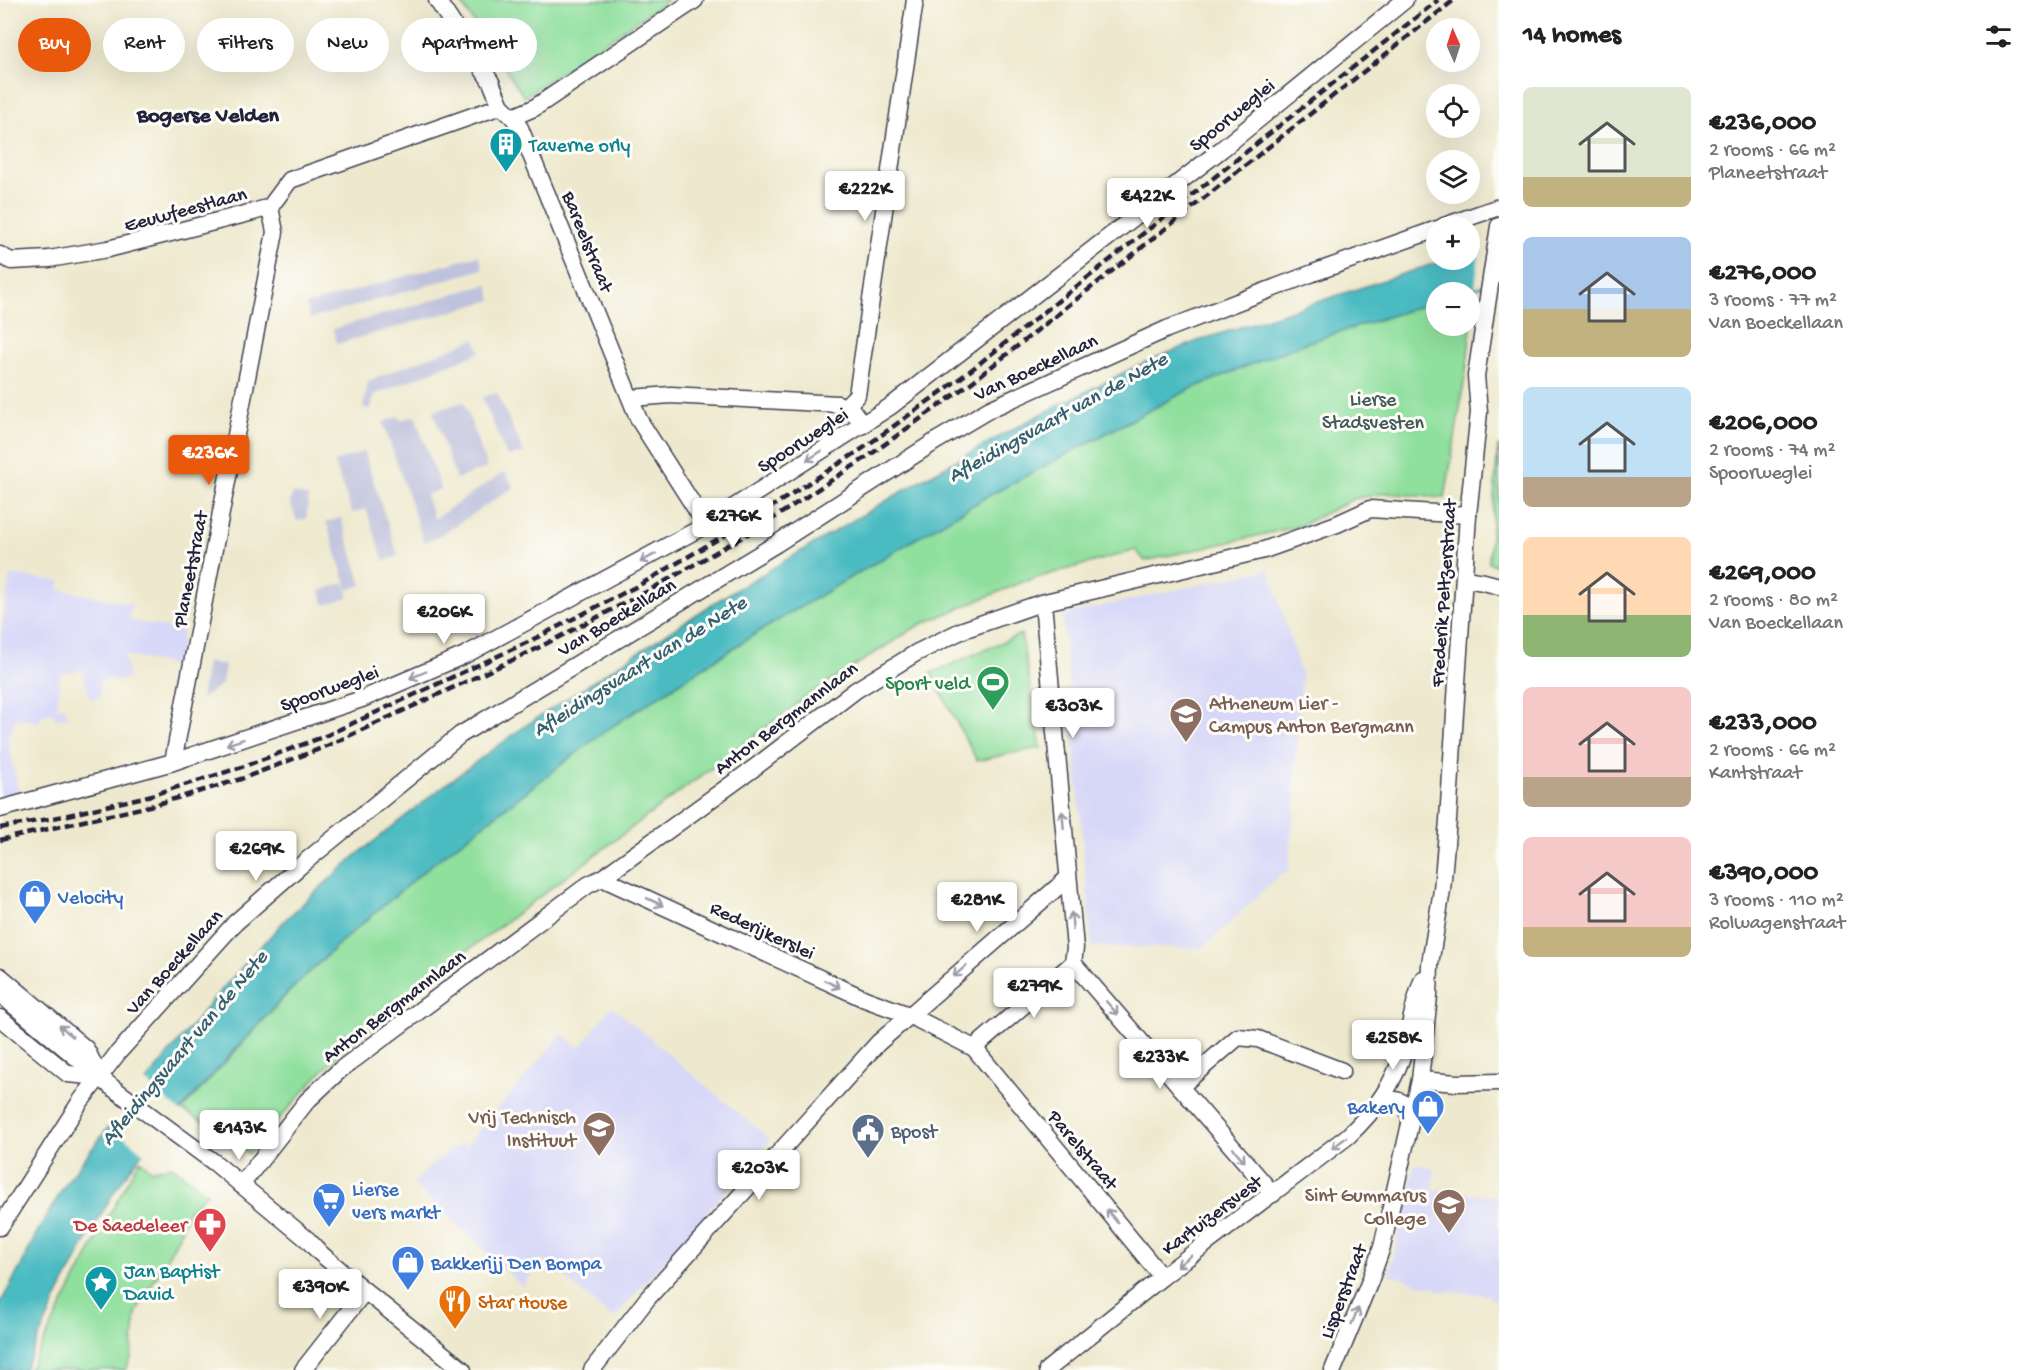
<!DOCTYPE html>
<html lang="en">
<head>
<meta charset="utf-8">
<style>
  body { margin:0; font-family:"Gochi Hand",sans-serif; background:#f6f6f6; color:#222; height:100vh; display:flex; flex-direction:column; font-size:22px; white-space:nowrap }
  * { box-sizing:border-box; margin:0 }
  p { font-size:20px; color:#767676 }
  .icon { flex:none; width:33px; height:33px; fill:none; stroke:currentColor; stroke-width:2; stroke-linecap:round; stroke-linejoin:round }
  .map { position:relative; flex:1; overflow:hidden }
  .panel { display:flex; flex-direction:column; background:#fff; width:540px }
  .panel>* { flex:none }
  .top-card { position:absolute; left:18px; top:18px; width:570px; height:54px; display:flex; gap:12px }
  .needle { width:39px; rotate:357deg }
  .fabs { position:absolute; left:1426px; top:18px; display:grid; gap:12px }
  .fabs a { display:grid; place-items:center; width:54px; height:54px; border-radius:50%; background:#fff; box-shadow:0 6px 24px #0002; font-size:30px }
  .price { position:absolute; translate:-50% -51px; padding:0 14px; border-radius:6px; background:#fff; color:#222; font-size:20px; line-height:39px; filter:drop-shadow(0 2px 3px #0008) }
  .price::after { content:''; position:absolute; left:50%; top:36px; width:18px; height:14px; margin-left:-9px; background:inherit; clip-path:polygon(0 0,100% 0,50% 100%) }
  .price.on { background:#ea580c; color:#fff }
  ul { padding:0; list-style:none }
  li { display:flex; align-items:center; gap:18px; height:150px; padding:0 24px }
  li span { display:grid; place-items:center; flex:none; width:168px; height:120px; border-radius:9px; color:#555 }
  li>.icon { margin-inline-start:auto }
  span .icon { width:72px; height:72px; fill:#fffc; stroke-width:1 }
  li b { font-size:26px }
  h2 { display:flex; justify-content:space-between; align-items:center; height:72px; padding:0 24px; font-size:26px }
  .pill { padding:0 21px; border-radius:27px; background:#fff; box-shadow:0 6px 24px #0002; font-size:21px; line-height:54px }
  .pill.on { background:#ea580c; color:#fff }
  main { display:flex; flex:1; min-height:0 }
  .map>svg:first-child { display:block }
  .built { fill:#d7d7f8 }
  .industrial { fill:#bfc2dd }
  .green { fill:#8fdf9d; stroke:#58806c; stroke-width:1.5 }
  .water { fill:#4cbbc2; stroke:#376e7e; stroke-width:1.5 }
  .pier { fill:#eee9ce }
  .lines { fill:none; stroke-linecap:round; stroke-linejoin:round }
  .minor-casing { stroke:#414051; stroke-width:19 }
  .minor { stroke:#fff; stroke-width:16 }
  .rail { stroke:#22223b; stroke-width:4.5; stroke-dasharray:9 4.5; stroke-linecap:butt }
  .oneway { stroke:#9c9ca7 }
  .labels { text-anchor:middle; stroke-width:6; stroke-linejoin:round; paint-order:stroke }
  .street-label { font-size:20px; fill:#22223b; stroke:#fdfcf7 }
  .culture-label { font-size:20px; fill:#0d838f; stroke:#fdfcf7; text-anchor:start }
  .park-label { font-size:20px; fill:#435b58; stroke:#fdfcf7 }
  .leisure-label { font-size:20px; fill:#27864d; stroke:#fdfcf7; text-anchor:end }
  .education-label { font-size:20px; fill:#785e54; stroke:#fdfcf7; text-anchor:end }
  .shop-label { font-size:20px; fill:#366cbe; stroke:#fdfcf7; text-anchor:start }
  .service-label { font-size:20px; fill:#4e5e75; stroke:#fdfcf7; text-anchor:start }
  .health-label { font-size:20px; fill:#be3a42; stroke:#fdfcf7; text-anchor:end }
  .food-label { font-size:20px; fill:#c56008; stroke:#fdfcf7; text-anchor:start }
  .water-label { font-size:21px; font-style:italic; fill:#335f71; stroke:#fdfcf7 }
  .quarter-label { font-size:22px; font-weight:bold; fill:#22223b; stroke:#fdfcf7 }
</style>
</head>
<body>
<main>
<div class="map">
<svg width="1499" height="1370" viewBox="0 0 1499 1370">
  <rect width="100%" height="100%" fill="#fdfcf7"/>
  <filter id="ink" filterUnits="userSpaceOnUse"><feTurbulence type="fractalNoise" baseFrequency=".0167" numOctaves="2"/><feDisplacementMap in="SourceGraphic" scale="12" xChannelSelector="R" yChannelSelector="G"/><feConvolveMatrix kernelMatrix="1 2 1 2 8 2 1 2 1" color-interpolation-filters="sRGB"/></filter>
  <filter id="wash" filterUnits="userSpaceOnUse"><feTurbulence type="fractalNoise" baseFrequency=".008" numOctaves="4" result="noise"/><feDisplacementMap in="SourceGraphic" scale="24" xChannelSelector="R" yChannelSelector="G"/><feGaussianBlur stdDeviation="1.35" result="paint"/><feColorMatrix in="noise" values="0 0 0 0 0 0 0 0 0 0 0 0 0 0 0 0 0 1.4 0 .05"/><feComposite in="paint" operator="in"/></filter>
  <g filter="url(#wash)">
    <rect width="100%" height="100%" fill="#eee9ce"/>
    <g class="built">
      <path d="M1269,569L1302,677L1294,781L1293,793H1296L1288,873H1282L1203,948L1092,947L1063,619L1067,614Z"/>
      <path d="M10,575L60,581V590L132,604L129,620L183,631L177,666L124,655L129,678L116,681L115,678L98,682L101,697L90,699L82,670L59,675L60,684L57,708L65,706L69,717L56,720L53,712L40,717V722L16,718L7,739L19,791L0,796V641Z"/>
      <path d="M612,1006L770,1140L613,1319L543,1259L522,1287L497,1261L413,1184L429,1167L461,1143L465,1147L562,1034L580,1048Z"/>
      <path d="M1415,1164L1435,1169L1433,1191L1499,1196V1264H1495L1499,1265V1300H1491L1490,1295L1437,1290V1287L1426,1286L1389,1274Z"/>
    </g>
    <g class="industrial">
      <path d="M479,255L483,269L310,319L306,305L309,304Z"/>
      <path d="M488,284L492,300L337,344L333,329Z"/>
      <path d="M475,339L480,352L374,395L371,409L363,408L368,381Z"/>
      <path d="M497,393L524,453L507,456L482,397Z"/>
      <path d="M464,402L487,468L456,479L433,411Z"/>
      <path d="M399,416L400,420L415,416L441,489L426,495L434,519L504,472L514,487L439,536L424,542L383,422Z"/>
      <path d="M364,452L398,556L384,561L366,509L352,513L334,462Z"/>
      <path d="M293,493L309,497L306,519L297,521L290,502Z"/>
      <path d="M341,518L362,585L348,590L326,522Z"/>
      <path d="M344,583L349,597L325,605L320,591Z"/>
      <path d="M207,662L225,665L222,681L223,683L201,699Z"/>
    </g>
    <g class="green">
      <path d="M459,0H668L524,97Z"/>
      <path d="M1475,289L1467,365L1445,498L1385,493L1353,499L1300,526L1145,561L1136,550L1025,581L919,625L813,692L431,978L322,1071L248,1154C231,1137 203,1121 182,1110L288,993L343,940L431,865L605,731L755,634L806,601L988,496L1188,390L1299,345L1437,301V326H1470V292H1463Z"/>
      <path d="M1498,446H1499V566L1489,563Z"/>
      <path d="M1021,634L1041,748L1012,753L977,761L931,673Z"/>
      <path d="M140,1160L151,1170L172,1166L207,1193L188,1211L178,1238L136,1313L131,1358L125,1370H29L108,1217Z"/>
    </g>
    <path class="water" d="M1499,242V281L1463,292H1437V301L1299,345L1188,390L988,496L755,634L605,731L431,865L343,940L287,993L141,1154L114,1192L86,1241L59,1294L24,1370H0V1304L22,1264L36,1234L66,1183L107,1129L215,997L285,920L354,857L446,784L525,726L717,601L923,479L1026,422L1139,365L1195,342L1445,260H1470V252Z"/>
    <g class="pier">
      <path d="M1499,239V279L1475,287L1480,245Z"/>
      <path d="M144,1080L183,1114L145,1154L108,1124Z"/>
    </g>
  </g>
  <g filter="url(#ink)">
    <g class="lines">
      <defs>
        <g id="minor">
          <path d="M437,0L491,82L501,106L513,117L520,128L639,420L706,525"/>
          <path d="M513,117L534,108L695,0"/>
          <path d="M1444,226L1499,207"/>
          <path d="M0,255L11,261L49,259L108,249L253,212L270,207L290,180L501,106"/>
          <path d="M631,398L671,395L838,404L852,410L863,425"/>
          <path d="M845,407L857,395L915,0"/>
          <path d="M1465,579L1484,582L1499,586"/>
          <path d="M173,762L275,232L270,207"/>
          <path d="M0,809L173,762L362,699L465,655L706,525L891,406L1222,149L1405,0"/>
          <path d="M602,878L865,999L909,1015L974,1048L1162,1277"/>
          <path d="M1073,963L1273,1194"/>
          <path d="M0,976L86,1049L97,1071"/>
          <path d="M0,994L113,1088L215,1163L308,1240L320,1253L365,1291L463,1370"/>
          <path d="M0,1018L68,1074L100,1077"/>
          <path d="M974,1048L1073,963L1075,948L1043,603"/>
          <path d="M1420,1080L1457,1083L1499,1082"/>
          <path d="M1180,1087L1238,1037L1258,1039L1342,1071"/>
          <path d="M1379,1102C1398,1096 1408,1101 1410,1121"/>
          <path d="M241,1185L307,1101L340,1070L588,885L602,878L754,768L856,690L916,653L963,630L1041,603L1264,550L1337,524L1370,509L1468,515"/>
          <path d="M0,1227L80,1102L117,1054L235,923L300,866L460,735L776,544L936,441L990,409L1167,329L1313,273L1437,229"/>
          <path d="M303,1370L365,1291"/>
          <path d="M592,1370L647,1299L878,1043L1068,878"/>
          <path d="M1047,1370L1162,1277L1348,1136C1376,1109 1394,1085 1405,1047C1411,1024 1414,1000 1423,979"/>
          <path d="M1333,1370L1370,1281L1382,1247L1420,1080L1429,996L1430,964L1442,890L1448,820L1468,515L1479,412L1476,376L1499,226"/>
        </g>
      </defs>
      <use href="#minor" class="minor-casing"/>
      <use href="#minor" class="minor"/>
      <g class="rail">
        <path d="M0,828L64,816L152,795L239,768L323,737L528,642L643,583L754,518L862,449L966,374L1438,0"/>
        <path d="M0,840L154,805L241,779L327,746L532,651L648,591L760,527L867,457L972,382L1454,0"/>
      </g>
    </g>
    <defs><path id="oneway-shaft" d="M-6 0H5M1.5-3L5.5 0L1.5 3" fill="none" stroke-width="1.6" stroke-linecap="round" stroke-linejoin="round" transform="scale(1.5)"/></defs>
    <g class="oneway">
      <use href="#oneway-shaft" transform="translate(814 456) rotate(147)"/>
      <use href="#oneway-shaft" transform="translate(648 558) rotate(151)"/>
      <use href="#oneway-shaft" transform="translate(418 675) rotate(157)"/>
      <use href="#oneway-shaft" transform="translate(235 742) rotate(162)"/>
      <use href="#oneway-shaft" transform="translate(1063 820) rotate(-95)"/>
      <use href="#oneway-shaft" transform="translate(655 902) rotate(25)"/>
      <use href="#oneway-shaft" transform="translate(1072 921) rotate(-95)"/>
      <use href="#oneway-shaft" transform="translate(960 971) rotate(139)"/>
      <use href="#oneway-shaft" transform="translate(832 984) rotate(25)"/>
      <use href="#oneway-shaft" transform="translate(1112 1008) rotate(49)"/>
      <use href="#oneway-shaft" transform="translate(66 1031) rotate(-140)"/>
      <use href="#oneway-shaft" transform="translate(1339 1143) rotate(142)"/>
      <use href="#oneway-shaft" transform="translate(1239 1155) rotate(49)"/>
      <use href="#oneway-shaft" transform="translate(1112 1216) rotate(-129)"/>
      <use href="#oneway-shaft" transform="translate(1184 1261) rotate(143)"/>
      <use href="#oneway-shaft" transform="translate(1355 1316) rotate(-67)"/>
    </g>
  </g>
  <defs>
    <symbol id="building-pin" viewBox="-11 -11 22 30"><path d="M0 17L-7.5 6A9.5 9.5 0 1 1 7.5 6Z" fill="#0f9aa8" stroke="#fdfcf7"/><path d="M-4-6H4V6H1V3H-1V6H-4ZM-2.5-4.3h1.7v1.8h-1.7ZM.8-4.3h1.7v1.8H.8ZM-2.5-1h1.7V.8h-1.7ZM.8-1h1.7V.8H.8Z" fill="#fff"/></symbol>
    <symbol id="stadium-pin" viewBox="-11 -11 22 30"><path d="M0 17L-7.5 6A9.5 9.5 0 1 1 7.5 6Z" fill="#2e9e5b" stroke="#fdfcf7"/><path d="M0-5a6.5 5 0 1 0 0 10a6.5 5 0 1 0 0-10ZM-3.5-1.8h7v3.6h-7Z" fill="#fff"/></symbol>
    <symbol id="school-pin" viewBox="-11 -11 22 30"><path d="M0 17L-7.5 6A9.5 9.5 0 1 1 7.5 6Z" fill="#8d6e63" stroke="#fdfcf7"/><path d="M0-5L7-2L0 1L-7-2ZM-4 1L0 2.5L4 1V4Q0 6-4 4Z" fill="#fff"/></symbol>
    <symbol id="shop-pin" viewBox="-11 -11 22 30"><path d="M0 17L-7.5 6A9.5 9.5 0 1 1 7.5 6Z" fill="#3f7fe0" stroke="#fdfcf7"/><path d="M-5-2.5h2.3a2.7 3.5 0 0 1 5.4 0H5L5.5 6h-11ZM-1.5-2.5h3a1.5 2.3 0 0 0-3 0Z" fill="#fff"/></symbol>
    <symbol id="civic-pin" viewBox="-11 -11 22 30"><path d="M0 17L-7.5 6A9.5 9.5 0 1 1 7.5 6Z" fill="#5c6f8a" stroke="#fdfcf7"/><path d="M-.6-6.5H3V-4.5H.6V-3L4-1V1h2V6H-6V1h2V-1L-.6-3ZM-1.2 2.5V6h2.4V2.5Z" fill="#fff"/></symbol>
    <symbol id="supermarket-pin" viewBox="-11 -11 22 30"><path d="M0 17L-7.5 6A9.5 9.5 0 1 1 7.5 6Z" fill="#3f7fe0" stroke="#fdfcf7"/><path d="M-6-5.5h2.5l.6 2H6L4.5 2H-2.5L-4.4-4H-6ZM-1.5 3.2a1.3 1.3 0 1 0 .1 0ZM3 3.2a1.3 1.3 0 1 0 .1 0Z" fill="#fff"/></symbol>
    <symbol id="pharmacy-pin" viewBox="-11 -11 22 30"><path d="M0 17L-7.5 6A9.5 9.5 0 1 1 7.5 6Z" fill="#e0444e" stroke="#fdfcf7"/><path d="M-2-6h4v4h4v4h-4v4h-4v-4h-4v-4h4Z" fill="#fff"/></symbol>
    <symbol id="sight-pin" viewBox="-11 -11 22 30"><path d="M0 17L-7.5 6A9.5 9.5 0 1 1 7.5 6Z" fill="#0f9aa8" stroke="#fdfcf7"/><path d="M0-6L1.8-2.2L6-1.7L2.9 1.2L3.7 5.4L0 3.3L-3.7 5.4L-2.9 1.2L-6-1.7L-1.8-2.2Z" fill="#fff"/></symbol>
    <symbol id="restaurant-pin" viewBox="-11 -11 22 30"><path d="M0 17L-7.5 6A9.5 9.5 0 1 1 7.5 6Z" fill="#e8710a" stroke="#fdfcf7"/><path d="M-5-6h1v4h1v-4h1v4h1v-4h1v5L-1.5 .5V6h-2V.5L-5-1ZM5-6V6H3V1.5H1.5Q1.5-4 5-6Z" fill="#fff"/></symbol>
  </defs>
  <g fill-rule="evenodd">
    <use href="#building-pin" x="487" y="125" width="38" height="52"/>
    <use href="#stadium-pin" x="974" y="663" width="38" height="52"/>
    <use href="#school-pin" x="1167" y="695" width="38" height="52"/>
    <use href="#shop-pin" x="16" y="877" width="38" height="52"/>
    <use href="#shop-pin" x="1409" y="1087" width="38" height="52"/>
    <use href="#school-pin" x="580" y="1109" width="38" height="52"/>
    <use href="#civic-pin" x="849" y="1111" width="38" height="52"/>
    <use href="#supermarket-pin" x="310" y="1180" width="38" height="52"/>
    <use href="#school-pin" x="1430" y="1186" width="38" height="52"/>
    <use href="#pharmacy-pin" x="191" y="1205" width="38" height="52"/>
    <use href="#shop-pin" x="389" y="1243" width="38" height="52"/>
    <use href="#sight-pin" x="82" y="1263" width="38" height="52"/>
    <use href="#restaurant-pin" x="436" y="1282" width="38" height="52"/>
  </g>
  <g class="labels">
    <g class="street-label">
      <text transform="translate(1231 114) rotate(-39)" y="7">Spoorweglei</text>
      <text transform="translate(185 208) rotate(-15)" y="7">Eeuwfeestlaan</text>
      <text transform="translate(589 241) rotate(68)" y="7">Bareelstraat</text>
      <text transform="translate(1035 366) rotate(-25)" y="7">Van Boeckellaan</text>
      <text transform="translate(802 439) rotate(-33)" y="7">Spoorweglei</text>
      <text transform="translate(189 569) rotate(-79)" y="7">Planeetstraat</text>
      <text transform="translate(1442 593) rotate(-86)" y="7">Frederik Peltzerstraat</text>
      <text transform="translate(616 616) rotate(-31)" y="7">Van Boeckellaan</text>
      <text transform="translate(329 687) rotate(-20)" y="7">Spoorweglei</text>
      <text transform="translate(785 717) rotate(-37)" y="7">Anton Bergmannlaan</text>
      <text transform="translate(763 929) rotate(25)" y="7">Rederijkerslei</text>
      <text transform="translate(173 961) rotate(-48)" y="7">Van Boeckellaan</text>
      <text transform="translate(393 1005) rotate(-37)" y="7">Anton Bergmannlaan</text>
      <text transform="translate(1084 1149) rotate(50)" y="7">Parelstraat</text>
      <text transform="translate(1211 1214) rotate(-37)" y="7">Kartuizersvest</text>
      <text transform="translate(1342 1291) rotate(-69)" y="7">Lisperstraat</text>
    </g>
    <g class="culture-label">
      <text x="529" y="151">Taverne orly</text>
      <text x="124" y="1277">Jan Baptist<tspan x="124" dy="23">David</tspan></text>
    </g>
    <g class="park-label">
      <text x="1373" y="405">Lierse<tspan x="1373" dy="23">Stadsvesten</tspan></text>
    </g>
    <g class="leisure-label">
      <text x="970" y="689">Sport veld</text>
    </g>
    <g class="education-label">
      <text x="1209" y="709" text-anchor="start">Atheneum Lier -<tspan x="1209" dy="23">Campus Anton Bergmann</tspan></text>
      <text x="576" y="1123">Vrij Technisch<tspan x="576" dy="23">Instituut</tspan></text>
      <text x="1426" y="1201">Sint Gummarus<tspan x="1426" dy="23">College</tspan></text>
    </g>
    <g class="shop-label">
      <text x="58" y="903">Velocity</text>
      <text x="1405" y="1113" text-anchor="end">Bakery</text>
      <text x="352" y="1195">Lierse<tspan x="352" dy="23">vers markt</tspan></text>
      <text x="431" y="1269">Bakkerijj Den Bompa</text>
    </g>
    <g class="service-label">
      <text x="891" y="1137">Bpost</text>
    </g>
    <g class="health-label">
      <text x="187" y="1231">De Saedeleer</text>
    </g>
    <g class="food-label">
      <text x="478" y="1308">Star House</text>
    </g>
    <g class="water-label">
      <text transform="translate(1057 416) rotate(-29)" y="7">Afleidingsvaart van de Nete</text>
      <text transform="translate(639 665) rotate(-32)" y="7">Afleidingsvaart van de Nete</text>
      <text transform="translate(183 1047) rotate(-50)" y="7">Afleidingsvaart van de Nete</text>
    </g>
    <g class="quarter-label">
      <text x="208" y="121">Bogerse Velden</text>
    </g>
  </g>
</svg>
<div class="fabs">
<a><svg class="needle" viewBox="-14 -14 28 28"><path d="M0-13l5 13h-10z" fill="#e53935"/><path d="M0 13l5-13h-10z" fill="#767676"/></svg></a>
<a><svg class="icon" aria-label="locate" viewBox="0 0 24 24"><circle cx="12" cy="12" r="6"/><path d="M12 2v4M12 18v4M2 12h4M18 12h4"/></svg></a>
<a><svg class="icon" aria-label="layers" viewBox="0 0 24 24"><path d="M12 4l9 5-9 5-9-5zM3 14l9 5 9-5"/></svg></a>
<a>+</a>
<a>−</a>
</div>
<b class="price" style="left:865px;top:222px">€222K</b>
<b class="price" style="left:1147px;top:229px">€422K</b>
<b class="price on" style="left:209px;top:486px">€236K</b>
<b class="price" style="left:733px;top:549px">€276K</b>
<b class="price" style="left:444px;top:645px">€206K</b>
<b class="price" style="left:1073px;top:739px">€303K</b>
<b class="price" style="left:256px;top:882px">€269K</b>
<b class="price" style="left:977px;top:933px">€281K</b>
<b class="price" style="left:1034px;top:1019px">€279K</b>
<b class="price" style="left:1393px;top:1071px">€258K</b>
<b class="price" style="left:1160px;top:1090px">€233K</b>
<b class="price" style="left:239px;top:1161px">€143K</b>
<b class="price" style="left:759px;top:1201px">€203K</b>
<b class="price" style="left:320px;top:1320px">€390K</b>
<div class="top-card">
<a class="pill on">Buy</a>
<a class="pill">Rent</a>
<a class="pill">Filters</a>
<a class="pill">New</a>
<a class="pill">Apartment</a>
</div>
</div>
<section class="panel">
<h2>14 homes<svg class="icon" aria-label="filters" viewBox="0 0 24 24"><path d="M4 7h16M4 17h16"/><circle cx="9" cy="7" r="2"/><circle cx="15" cy="17" r="2"/></svg></h2>
<ul>
<li><span style="background:linear-gradient(#dfe7d0 75%,#c2b280 0)"><svg class="icon" aria-label="home" viewBox="0 0 24 24"><path d="M3 11l9-7 9 7M6 9v11h12V9"/></svg></span><div><b>€236,000</b><p>2 rooms · 66 m²</p><p>Planeetstraat</p></div></li>
<li><span style="background:linear-gradient(#a9c7e8 60%,#c2b280 0)"><svg class="icon" aria-label="home" viewBox="0 0 24 24"><path d="M3 11l9-7 9 7M6 9v11h12V9"/></svg></span><div><b>€276,000</b><p>3 rooms · 77 m²</p><p>Van Boeckellaan</p></div></li>
<li><span style="background:linear-gradient(#bfe0f5 75%,#b9a48a 0)"><svg class="icon" aria-label="home" viewBox="0 0 24 24"><path d="M3 11l9-7 9 7M6 9v11h12V9"/></svg></span><div><b>€206,000</b><p>2 rooms · 74 m²</p><p>Spoorweglei</p></div></li>
<li><span style="background:linear-gradient(#ffd9b3 65%,#8fb573 0)"><svg class="icon" aria-label="home" viewBox="0 0 24 24"><path d="M3 11l9-7 9 7M6 9v11h12V9"/></svg></span><div><b>€269,000</b><p>2 rooms · 80 m²</p><p>Van Boeckellaan</p></div></li>
<li><span style="background:linear-gradient(#f6c9c9 75%,#b9a48a 0)"><svg class="icon" aria-label="home" viewBox="0 0 24 24"><path d="M3 11l9-7 9 7M6 9v11h12V9"/></svg></span><div><b>€233,000</b><p>2 rooms · 66 m²</p><p>Kantstraat</p></div></li>
<li><span style="background:linear-gradient(#f6c9c9 75%,#c2b280 0)"><svg class="icon" aria-label="home" viewBox="0 0 24 24"><path d="M3 11l9-7 9 7M6 9v11h12V9"/></svg></span><div><b>€390,000</b><p>3 rooms · 110 m²</p><p>Rolwagenstraat</p></div></li>
</ul>
</section>
</main>
</body>
</html>
